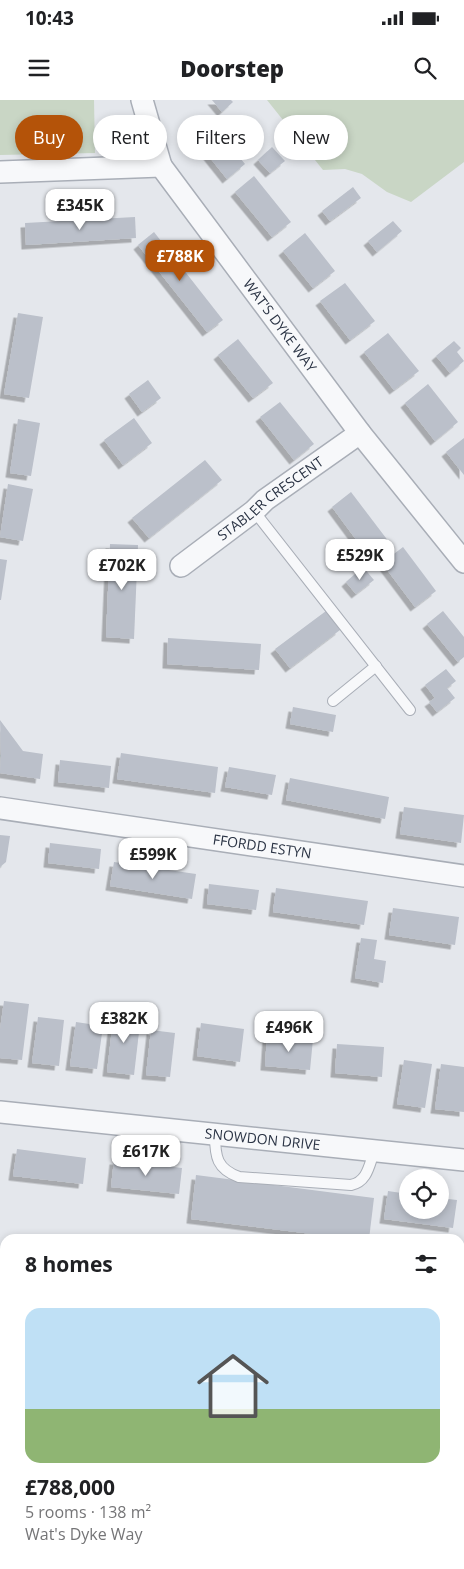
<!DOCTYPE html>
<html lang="en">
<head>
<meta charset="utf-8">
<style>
  body { margin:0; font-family:"Open Sans",sans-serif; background:#f6f6f6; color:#202124; height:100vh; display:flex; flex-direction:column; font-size:19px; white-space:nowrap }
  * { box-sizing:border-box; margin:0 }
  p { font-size:16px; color:#757577 }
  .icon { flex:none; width:28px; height:28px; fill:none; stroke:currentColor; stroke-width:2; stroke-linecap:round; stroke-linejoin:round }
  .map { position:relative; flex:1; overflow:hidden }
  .sheet { position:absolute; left:0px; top:1134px; width:465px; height:336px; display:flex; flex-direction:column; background:#fff; border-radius:15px 15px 0 0; box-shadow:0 2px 8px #0003 }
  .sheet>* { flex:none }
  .hud { position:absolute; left:15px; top:15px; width:435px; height:45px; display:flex; gap:10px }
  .tools { position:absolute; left:399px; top:1069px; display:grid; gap:10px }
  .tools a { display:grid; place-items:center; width:50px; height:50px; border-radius:50%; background:#fff; box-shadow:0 2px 8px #0003; font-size:25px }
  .price { position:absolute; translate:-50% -42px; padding:0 11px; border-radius:10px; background:#fff; color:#222; font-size:16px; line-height:32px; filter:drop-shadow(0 1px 2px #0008) }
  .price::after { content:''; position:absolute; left:50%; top:30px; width:15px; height:11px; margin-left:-8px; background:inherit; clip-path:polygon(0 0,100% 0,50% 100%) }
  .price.active { background:#b45309; color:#fff }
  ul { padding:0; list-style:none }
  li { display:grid; align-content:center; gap:10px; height:265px; padding:0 25px }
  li+li { border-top:1px solid #e0e0e0 }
  li span { display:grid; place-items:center; height:155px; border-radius:15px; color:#555 }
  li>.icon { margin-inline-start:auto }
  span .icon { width:90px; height:90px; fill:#fffc; stroke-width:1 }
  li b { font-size:21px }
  h2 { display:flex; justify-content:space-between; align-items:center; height:60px; padding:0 25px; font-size:21px }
  .chip { padding:0 18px; border-radius:22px; background:#fff; box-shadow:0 2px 8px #0003; font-size:18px; line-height:45px }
  .chip.active { background:#b45309; color:#fff }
  .status { display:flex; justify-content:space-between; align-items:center; height:35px; padding:0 25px; background:#fff; direction:ltr }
  .status svg { height:14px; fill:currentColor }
  header { display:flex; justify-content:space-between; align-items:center; height:65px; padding:0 25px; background:#fff; font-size:22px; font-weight:800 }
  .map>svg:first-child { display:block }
  .green { fill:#c9d6c5 }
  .building { fill:#bbc0ca; filter:url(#shadow) }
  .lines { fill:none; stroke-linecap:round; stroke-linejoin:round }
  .lane-casing { stroke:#a9aeb7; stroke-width:12 }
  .street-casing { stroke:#a9aeb7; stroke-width:24 }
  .lane { stroke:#f7f8fa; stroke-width:10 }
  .street { stroke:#f7f8fa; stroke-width:21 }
  .labels { text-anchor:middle; stroke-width:4; stroke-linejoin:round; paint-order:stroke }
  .street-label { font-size:14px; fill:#2b3445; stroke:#f4f6f9 }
</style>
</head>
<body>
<div class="status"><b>10:43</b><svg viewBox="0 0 49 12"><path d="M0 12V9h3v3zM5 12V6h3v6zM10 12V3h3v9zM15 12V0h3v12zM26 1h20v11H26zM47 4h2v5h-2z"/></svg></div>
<header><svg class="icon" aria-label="menu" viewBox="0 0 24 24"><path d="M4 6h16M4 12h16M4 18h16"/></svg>Doorstep<svg class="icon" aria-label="search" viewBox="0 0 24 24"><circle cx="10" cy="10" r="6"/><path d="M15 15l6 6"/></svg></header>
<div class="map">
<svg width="464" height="1469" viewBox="0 0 464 1469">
  <defs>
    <filter id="shadow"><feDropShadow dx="-4.5" dy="4.5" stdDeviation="0" flood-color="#0004"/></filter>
  </defs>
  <rect width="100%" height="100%" fill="#e4e7ec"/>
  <g class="green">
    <path d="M0,0H94L95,53L0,55Z"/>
    <path d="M267,0H464V62L411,102L387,92L362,74L345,69L323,70Z"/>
    <path d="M97,1465H365L364,1469H97Z"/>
  </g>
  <g class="building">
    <path d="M212,0H231L233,2L222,12Z"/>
    <path d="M209,20L245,64L227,79L191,34Z"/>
    <path d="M272,47L285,61L270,73L258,60Z"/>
    <path d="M254,76L291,122L272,137L235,92Z"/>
    <path d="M353,87L361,98L330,121L322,111Z"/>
    <path d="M135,117L136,138L26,145L25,123Z"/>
    <path d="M393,121L402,131L377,152L368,141Z"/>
    <path d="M154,132L223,220L207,232L138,145Z"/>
    <path d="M305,133L335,171L313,188L283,151Z"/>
    <path d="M345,183L375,221L350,240L320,201Z"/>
    <path d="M18,213L43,217L29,298L4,294Z"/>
    <path d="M388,233L419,271L394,290L364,252Z"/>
    <path d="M238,239L273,283L253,298L218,255Z"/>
    <path d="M454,241L461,248L457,252L464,261L450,273L436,256Z"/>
    <path d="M148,280L161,298L142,312L129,294Z"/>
    <path d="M428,284L458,322L435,341L405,303Z"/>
    <path d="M280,302L314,344L294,360L260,317Z"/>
    <path d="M134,318L152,343L123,365L104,340Z"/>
    <path d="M18,319L40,323L31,376L10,373Z"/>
    <path d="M464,338V375L446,352Z"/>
    <path d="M205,360L222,380L149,438L132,418Z"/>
    <path d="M8,384L33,389L23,441L0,437Z"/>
    <path d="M351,392L389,442L369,457L332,407Z"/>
    <path d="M110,444L138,445L134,539L106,537Z"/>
    <path d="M403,447L436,491L415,507L382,463Z"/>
    <path d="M0,459L7,460L1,500H0Z"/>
    <path d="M363,467L374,480L356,494L346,482Z"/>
    <path d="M326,511L340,530L290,568L275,549Z"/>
    <path d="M443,511L464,537V557L458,562L427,524Z"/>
    <path d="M168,538L261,544L259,570L167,564Z"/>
    <path d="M446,569L456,581L447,588L455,598L437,612L429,602L435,598L425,585Z"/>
    <path d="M293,607L336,615L333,632L290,624Z"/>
    <path d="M0,620L23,651L43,654L40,679L0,673L1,656Z"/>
    <path d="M121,653L218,667L215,693L117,679Z"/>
    <path d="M60,660L111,666L109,688L58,682Z"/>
    <path d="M229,667L276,675L272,695L225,687Z"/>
    <path d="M290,678L389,697L385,719L286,700Z"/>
    <path d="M404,707L464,715L461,743L400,734Z"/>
    <path d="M0,735L10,736L6,762L0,767Z"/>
    <path d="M50,743L101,749L99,769L48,763Z"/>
    <path d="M114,762L196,774L192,799L110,786Z"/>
    <path d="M209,784L259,790L256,810L207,804Z"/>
    <path d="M276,788L368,801L364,825L273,812Z"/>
    <path d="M393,808L459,817L455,845L389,835Z"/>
    <path d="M361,838L377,840L374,859L386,861L383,883L355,878Z"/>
    <path d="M4,901L29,904L22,960L0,958V930Z"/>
    <path d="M114,912L141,915L134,975L107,972Z"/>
    <path d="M38,917L64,920L59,966L32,963Z"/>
    <path d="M76,922L103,926L97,969L70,966Z"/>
    <path d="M201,923L244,929L240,962L197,956Z"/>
    <path d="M151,930L175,933L170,977L146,975Z"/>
    <path d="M267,936L313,939L310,970L265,966Z"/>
    <path d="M337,944L384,947L382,977L335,973Z"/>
    <path d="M404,960L432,964L425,1008L397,1004Z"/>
    <path d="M441,964L464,967V1012L435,1009Z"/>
    <path d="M17,1049L86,1058L83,1084L13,1076Z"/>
    <path d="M114,1060L182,1068L179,1094L111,1087Z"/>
    <path d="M196,1075L374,1098L369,1139H352L191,1119Z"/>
    <path d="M388,1091L408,1094V1110H440V1098L457,1100L453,1128L384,1119Z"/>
    <path d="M460,1223L464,1224V1260H460Z"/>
    <path d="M460,1284H464V1320L460,1319Z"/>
    <path d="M460,1321H464V1356L460,1355Z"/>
    <path d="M460,1380L464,1381L461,1408H460Z"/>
  </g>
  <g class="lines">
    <defs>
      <g id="lane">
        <path d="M254,411L410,610"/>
        <path d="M333,601L376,566"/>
        <path d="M215,1035C215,1057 217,1069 239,1077L351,1085C367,1082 369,1066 374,1052"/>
      </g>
      <g id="street">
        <path d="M142,0L161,66"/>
        <path id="s1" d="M0,72L161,66L360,333L464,462"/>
        <path id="s2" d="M181,466L254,411L265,400L360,333"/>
        <path id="s3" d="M0,708L464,776"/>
        <path id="s4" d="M0,1012L464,1060"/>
        <path d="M87,1469V1465"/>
        <path d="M378,1469L379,1465"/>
      </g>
    </defs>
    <use href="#lane" class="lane-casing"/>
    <use href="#street" class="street-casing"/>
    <use href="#lane" class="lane"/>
    <use href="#street" class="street"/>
  </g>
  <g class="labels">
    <g class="street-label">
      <text dy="5" stroke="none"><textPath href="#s1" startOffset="360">WAT'S DYKE WAY</textPath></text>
      <text dy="5" stroke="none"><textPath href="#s2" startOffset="112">STABLER CRESCENT</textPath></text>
      <text dy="5" stroke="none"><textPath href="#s3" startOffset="265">FFORDD ESTYN</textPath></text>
      <text dy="5" stroke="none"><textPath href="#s4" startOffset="264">SNOWDON DRIVE</textPath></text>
    </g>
  </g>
</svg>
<div class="tools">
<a><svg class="icon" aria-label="locate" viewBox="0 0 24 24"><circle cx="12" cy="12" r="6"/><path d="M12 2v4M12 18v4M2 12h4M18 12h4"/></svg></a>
</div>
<b class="price" style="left:80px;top:131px">£345K</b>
<b class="price active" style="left:180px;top:182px">£788K</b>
<b class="price" style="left:360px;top:481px">£529K</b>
<b class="price" style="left:122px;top:491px">£702K</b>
<b class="price" style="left:153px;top:780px">£599K</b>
<b class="price" style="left:124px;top:944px">£382K</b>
<b class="price" style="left:289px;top:953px">£496K</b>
<b class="price" style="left:146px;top:1077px">£617K</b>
<div class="hud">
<a class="chip active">Buy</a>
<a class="chip">Rent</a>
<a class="chip">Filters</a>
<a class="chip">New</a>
</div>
<section class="sheet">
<h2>8 homes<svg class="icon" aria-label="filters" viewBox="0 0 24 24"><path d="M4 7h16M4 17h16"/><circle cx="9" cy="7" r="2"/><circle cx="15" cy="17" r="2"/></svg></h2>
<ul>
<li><span style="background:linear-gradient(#bfe0f5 65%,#8fb573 0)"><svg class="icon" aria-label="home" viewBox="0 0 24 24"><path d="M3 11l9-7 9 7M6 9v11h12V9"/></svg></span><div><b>£788,000</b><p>5 rooms · 138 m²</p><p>Wat's Dyke Way</p></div></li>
</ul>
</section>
</div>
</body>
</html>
